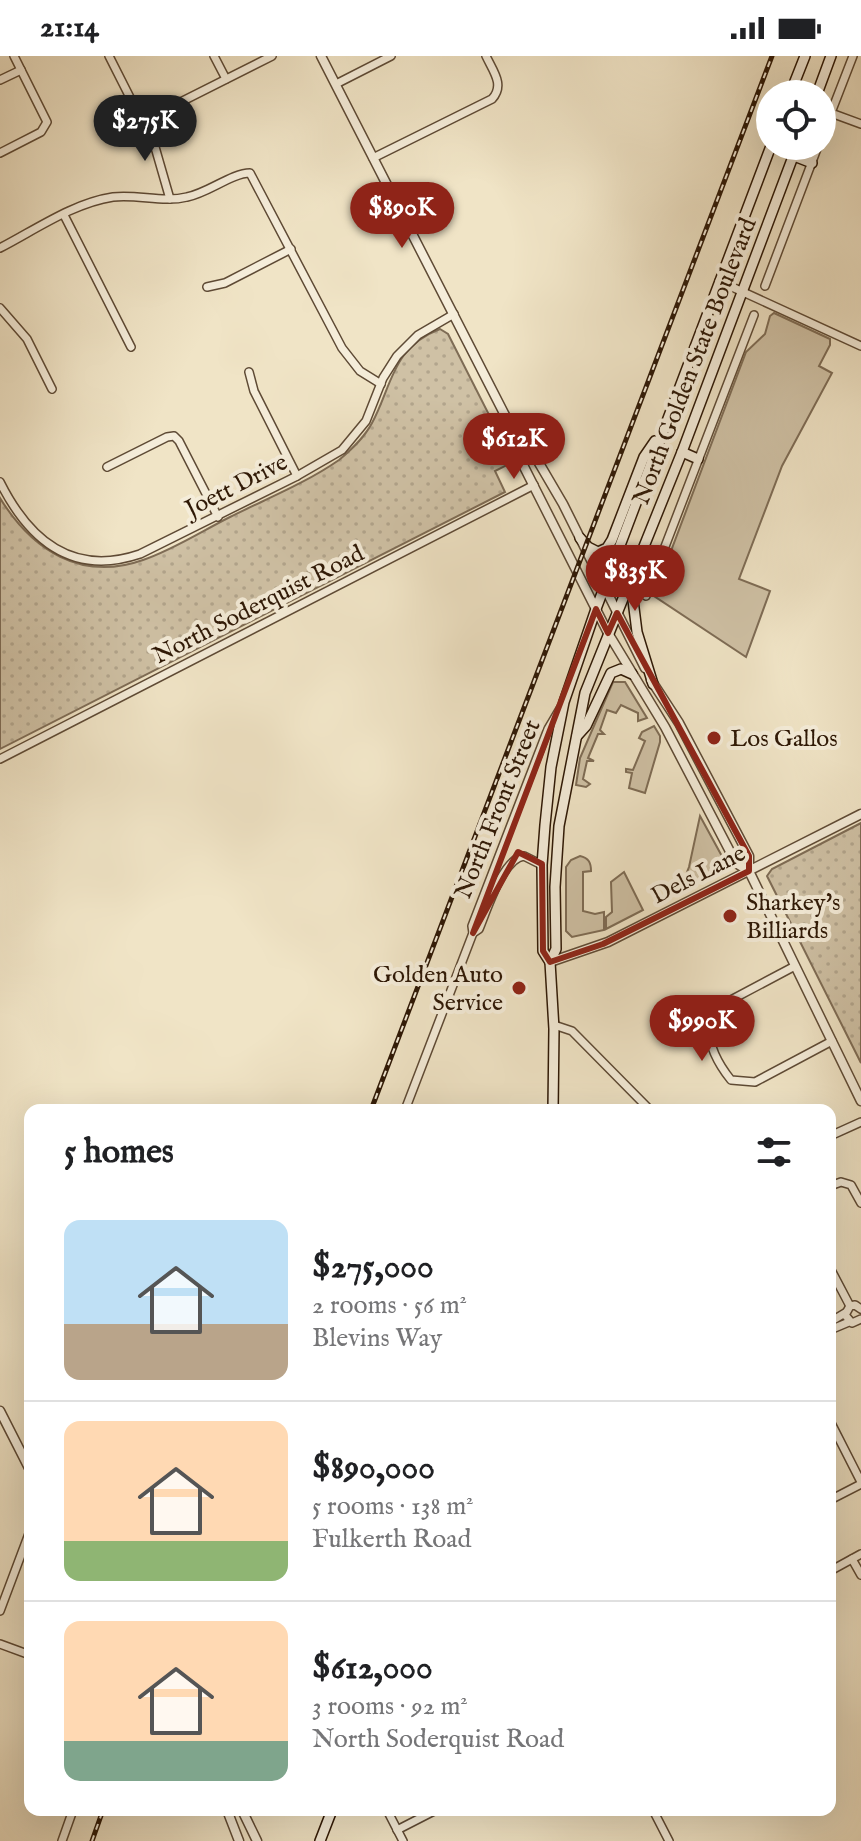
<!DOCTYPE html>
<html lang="en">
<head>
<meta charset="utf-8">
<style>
  body { margin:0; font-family:"IM FELL English",serif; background:#f6f6f6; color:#202124; height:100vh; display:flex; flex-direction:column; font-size:30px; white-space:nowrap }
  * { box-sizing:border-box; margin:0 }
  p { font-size:26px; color:#757577 }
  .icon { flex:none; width:44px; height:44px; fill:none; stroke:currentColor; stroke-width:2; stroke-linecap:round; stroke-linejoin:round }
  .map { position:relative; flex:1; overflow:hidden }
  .side { position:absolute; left:24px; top:1048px; width:812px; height:712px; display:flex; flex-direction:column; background:#fff; border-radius:16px; box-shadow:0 8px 32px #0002 }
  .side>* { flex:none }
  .controls { position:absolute; left:756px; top:24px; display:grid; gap:16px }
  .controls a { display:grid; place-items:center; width:80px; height:80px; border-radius:50%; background:#fff; box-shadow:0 8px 32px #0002; font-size:40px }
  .price { position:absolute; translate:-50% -68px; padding:0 18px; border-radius:28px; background:#8f2418; color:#fff; font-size:26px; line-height:52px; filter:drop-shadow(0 2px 4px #0008) }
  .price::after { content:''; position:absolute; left:50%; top:48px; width:24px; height:18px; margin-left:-12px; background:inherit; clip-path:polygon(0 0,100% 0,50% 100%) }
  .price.on { background:#222; color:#fff }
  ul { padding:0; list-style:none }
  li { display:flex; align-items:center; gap:24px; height:200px; padding:0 40px }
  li+li { border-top:2px solid #e0e0e0 }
  li span { display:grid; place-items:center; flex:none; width:224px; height:160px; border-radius:16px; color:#555 }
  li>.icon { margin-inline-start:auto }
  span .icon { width:96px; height:96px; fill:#fffc; stroke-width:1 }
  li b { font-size:34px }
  h2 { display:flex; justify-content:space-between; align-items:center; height:96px; padding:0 40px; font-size:34px }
  .status { display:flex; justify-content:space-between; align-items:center; height:56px; padding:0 40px; background:#fff; direction:ltr }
  .status svg { height:22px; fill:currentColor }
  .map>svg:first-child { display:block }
  .grass { fill:#cfc1a5; stroke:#7e6c55; stroke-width:2 }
  .park { fill:url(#park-dots); stroke:#7e6c55; stroke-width:2 }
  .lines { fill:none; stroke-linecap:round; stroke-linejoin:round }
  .minor-casing { stroke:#5e4a35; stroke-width:10 }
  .tertiary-casing { stroke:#5e4a35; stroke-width:11 }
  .secondary-casing { stroke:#2d1705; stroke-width:12 }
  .minor { stroke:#f5edda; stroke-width:7 }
  .tertiary { stroke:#f5edda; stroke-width:8 }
  .secondary { stroke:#f5edda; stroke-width:9 }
  .rail-casing { stroke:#2d1705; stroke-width:5 }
  .rail { stroke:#f5edda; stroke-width:2; stroke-dasharray:6; stroke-linecap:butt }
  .marked { fill:none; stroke:#8f2418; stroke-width:6; stroke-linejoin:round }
  .poi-dot { fill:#8f2418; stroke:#f5edda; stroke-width:3 }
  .labels { text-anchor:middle; stroke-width:8; stroke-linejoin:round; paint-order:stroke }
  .street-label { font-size:24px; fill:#2d1705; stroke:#f5edda }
  .poi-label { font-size:24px; fill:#2d1705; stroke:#f5edda; text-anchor:start }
</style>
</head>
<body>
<div class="status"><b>21:14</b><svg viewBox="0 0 49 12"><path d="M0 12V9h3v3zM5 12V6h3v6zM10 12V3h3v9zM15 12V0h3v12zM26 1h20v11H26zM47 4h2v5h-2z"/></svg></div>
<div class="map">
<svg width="861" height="1785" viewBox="0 0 861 1785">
  <defs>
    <pattern id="park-dots" width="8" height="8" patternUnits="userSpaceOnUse" patternTransform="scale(2)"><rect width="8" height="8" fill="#cfc1a5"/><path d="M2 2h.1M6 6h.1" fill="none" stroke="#b2a58d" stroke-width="1.8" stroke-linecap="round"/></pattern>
  </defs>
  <rect width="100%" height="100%" fill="#f0e4c6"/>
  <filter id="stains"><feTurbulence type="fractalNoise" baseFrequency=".0025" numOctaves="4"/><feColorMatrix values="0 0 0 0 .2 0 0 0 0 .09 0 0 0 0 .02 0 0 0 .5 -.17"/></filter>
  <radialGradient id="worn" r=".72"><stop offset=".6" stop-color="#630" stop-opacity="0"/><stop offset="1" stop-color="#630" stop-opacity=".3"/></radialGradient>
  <g class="grass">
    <path d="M774,257L830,283V289L819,310L832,317L782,410L739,523L770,535L746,601L654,540L746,296L765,278L770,260Z"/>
    <path d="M613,626H625L647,662L638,665V657L621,649L616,657L607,654L600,674L604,678H598L588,702L594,705H587L583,723L590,728L586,731L576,729L580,702Z"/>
    <path d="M654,670L660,680V686L645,737L629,732L632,717L626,716V713L633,714L645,685L639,682L642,676Z"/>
    <path d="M700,760L724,804L722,814L694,828L688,826L685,821L689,811Z"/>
    <path d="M580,800C589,802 591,807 591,815L583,816V855L595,858L604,856V874L572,881L566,875V811L571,804Z"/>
    <path d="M624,816L643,854L606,873V861L612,856L611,826Z"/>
  </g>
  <g class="park">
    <path d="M440,273L448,278L513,406L495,415L505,436L0,693V442C32,494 81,526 143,504C173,494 202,475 230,461C266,443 306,427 339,404C352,393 364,382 372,367C392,330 392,291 440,273Z"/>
    <path d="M861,767V1007L767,820L772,813Z"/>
  </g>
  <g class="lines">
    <defs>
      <g id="minor">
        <path d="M109,0L155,91L170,143"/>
        <path d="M214,0L226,23"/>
        <path d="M0,24L21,14"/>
        <path d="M336,28L391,0"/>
        <path d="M831,57L861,68"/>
        <path d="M143,65L272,0"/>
        <path d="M822,80L853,0"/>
        <path d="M0,97L41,76L47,66L14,0"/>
        <path d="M373,102L492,43C505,29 493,15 486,0"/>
        <path d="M64,159L131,291"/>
        <path d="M0,192C35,174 73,147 113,141C138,138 163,147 187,141C208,137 232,117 250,117L342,292L360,315L381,328"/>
        <path d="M719,225L861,290"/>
        <path d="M765,230L818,90"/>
        <path d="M207,231L225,227L291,193"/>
        <path d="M0,252L27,283L52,333"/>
        <path d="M249,316L254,335L297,420"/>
        <path d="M107,411L167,381L174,380L179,385L218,461"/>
        <path d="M0,426C29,484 72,521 140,498L297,420L342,394L366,365L383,322L397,300L418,279L454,258"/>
        <path d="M646,540L754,259"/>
        <path d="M0,703L534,429"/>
        <path d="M473,877L479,873C487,854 503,802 524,800L542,809"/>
        <path d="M795,910L714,953C702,978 715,1004 731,1024L755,1026L832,985"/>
        <path d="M554,969L572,975L650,1054"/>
        <path d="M405,1054L473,877L472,870L548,673L561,651"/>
        <path d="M830,1080L861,1066"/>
        <path d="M830,1130L841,1126L851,1129L861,1147"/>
        <path d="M830,1212L850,1250"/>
        <path d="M861,1253L855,1249L850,1250L845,1259L852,1267L861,1263"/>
        <path d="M830,1266L845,1257"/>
        <path d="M830,1274L849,1266"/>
        <path d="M830,1365L861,1426"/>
        <path d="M830,1444L861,1428"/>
        <path d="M852,1503L861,1519"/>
        <path d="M830,1515L861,1498"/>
        <path d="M0,1555L30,1475"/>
        <path d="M0,1588L30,1599"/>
        <path d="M387,1754L403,1785"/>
        <path d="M653,1754L669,1785"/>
        <path d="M397,1774L436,1754"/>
        <path d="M62,1785L73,1754"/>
      </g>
      <g id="tertiary">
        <path d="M321,0L512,373V387L608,577L665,671L736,807L749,815"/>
        <path d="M512,373L522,378L563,448L645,612"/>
        <path d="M651,624L679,667L749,800V815L861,1045"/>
        <path d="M550,906L608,886L861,758"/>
        <path d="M0,1355L30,1414"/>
        <path d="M227,1754L239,1785"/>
        <path d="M242,1754L257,1785"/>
      </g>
      <g id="secondary">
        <path d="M790,38L805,0"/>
        <path d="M817,38L831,0"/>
        <path d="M794,100L812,107"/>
        <path d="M682,396L698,403"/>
        <path d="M580,482L588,491L598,496L607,492L612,484L644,401L655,385"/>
        <path d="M631,528L637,576L653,628"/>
        <path d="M577,680L586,670L611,617L621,613L632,618"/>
        <path d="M550,906L543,895L542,809L545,769L551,711L564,646L596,553L771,90"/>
        <path d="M553,1054L554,973L550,906L556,893L555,831L559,770L585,637L682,396L797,90"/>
        <path d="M320,1785L332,1754"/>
      </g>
    </defs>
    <use href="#minor" class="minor-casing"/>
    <use href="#tertiary" class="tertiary-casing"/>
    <use href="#secondary" class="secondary-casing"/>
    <use href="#minor" class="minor"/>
    <use href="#tertiary" class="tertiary"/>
    <use href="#secondary" class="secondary"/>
    <defs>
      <g id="rail">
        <path d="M371,1054L772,0"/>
        <path d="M92,1785L103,1754"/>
      </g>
    </defs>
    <use href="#rail" class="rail-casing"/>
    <use href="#rail" class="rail"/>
  </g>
  <path class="marked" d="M596,553L608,577L617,557L749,800V815L603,888L550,906L543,895L542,808L518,796L473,877Z"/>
  <g class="poi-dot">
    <circle cx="714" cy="682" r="8"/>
    <circle cx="730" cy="860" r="8"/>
    <circle cx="519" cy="932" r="8"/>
  </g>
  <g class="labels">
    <g class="street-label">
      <text transform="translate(694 305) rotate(-69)" y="8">North Golden State Boulevard</text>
      <text transform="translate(236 429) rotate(-27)" y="8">Joett Drive</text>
      <text transform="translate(258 548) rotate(-27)" y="8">North Soderquist Road</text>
      <text transform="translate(497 753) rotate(-68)" y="8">North Front Street</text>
      <text transform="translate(698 818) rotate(-27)" y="8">Dels Lane</text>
    </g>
    <g class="poi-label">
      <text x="730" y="690">Los Gallos</text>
      <text x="746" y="854">Sharkey's<tspan x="746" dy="28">Billiards</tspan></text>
      <text x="503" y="926" text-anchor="end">Golden Auto<tspan x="503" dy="28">Service</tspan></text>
    </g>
  </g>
  <rect width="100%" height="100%" filter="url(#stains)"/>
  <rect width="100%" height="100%" fill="url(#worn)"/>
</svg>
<div class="controls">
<a><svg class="icon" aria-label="locate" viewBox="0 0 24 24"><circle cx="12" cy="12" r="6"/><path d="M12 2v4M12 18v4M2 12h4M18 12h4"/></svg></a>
</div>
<b class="price on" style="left:145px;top:107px">$275K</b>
<b class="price" style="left:402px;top:194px">$890K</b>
<b class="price" style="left:514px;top:425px">$612K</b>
<b class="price" style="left:635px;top:557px">$835K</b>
<b class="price" style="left:702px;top:1007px">$990K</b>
<section class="side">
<h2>5 homes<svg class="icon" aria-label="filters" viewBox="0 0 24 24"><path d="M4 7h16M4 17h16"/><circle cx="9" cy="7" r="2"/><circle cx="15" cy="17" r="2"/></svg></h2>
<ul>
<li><span style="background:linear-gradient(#bfe0f5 65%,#b9a48a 0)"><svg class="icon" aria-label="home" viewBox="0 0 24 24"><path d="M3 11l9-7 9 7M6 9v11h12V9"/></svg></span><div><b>$275,000</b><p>2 rooms · 56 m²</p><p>Blevins Way</p></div></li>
<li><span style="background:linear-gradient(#ffd9b3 75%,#8fb573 0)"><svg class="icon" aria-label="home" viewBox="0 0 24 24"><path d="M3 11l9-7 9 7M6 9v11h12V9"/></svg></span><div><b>$890,000</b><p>5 rooms · 138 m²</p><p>Fulkerth Road</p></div></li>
<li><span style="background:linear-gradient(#ffd9b3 75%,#7fa58c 0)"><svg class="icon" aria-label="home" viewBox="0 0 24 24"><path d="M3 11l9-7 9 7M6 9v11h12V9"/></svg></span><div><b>$612,000</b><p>3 rooms · 92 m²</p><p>North Soderquist Road</p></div></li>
</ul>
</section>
</div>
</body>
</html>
